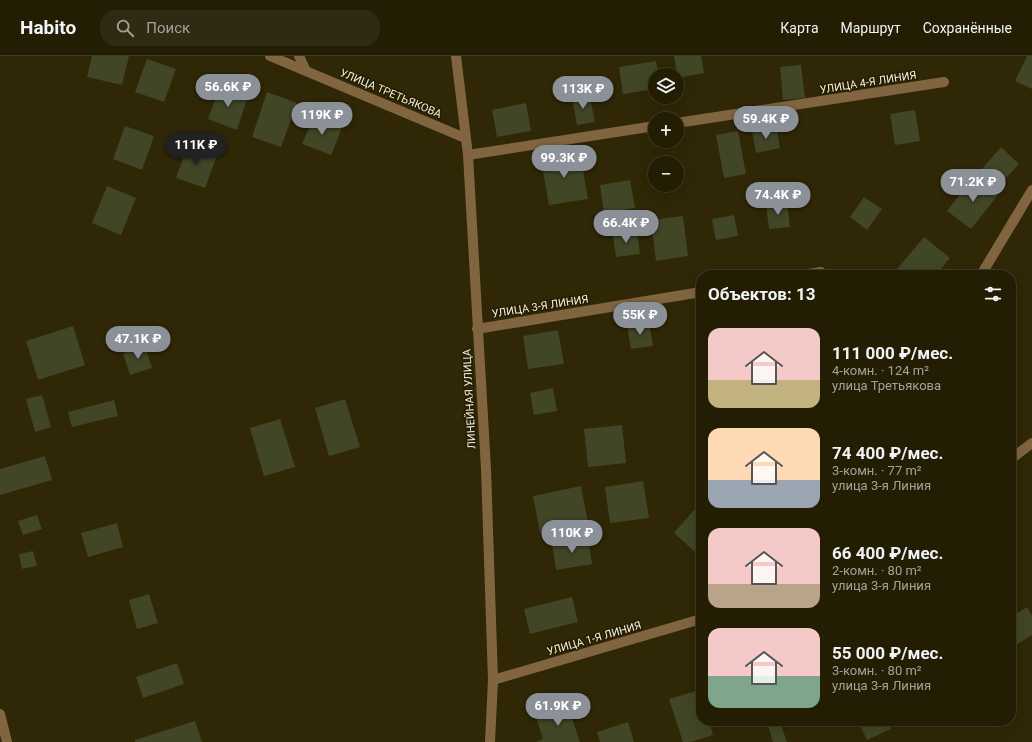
<!DOCTYPE html>
<html lang="ru">
<head>
<meta charset="utf-8">
<style>
  body { margin:0; font-family:Roboto,sans-serif; background:#2f2a13; color:#f1f3f6; height:100vh; display:flex; flex-direction:column; font-size:15px; white-space:nowrap }
  * { box-sizing:border-box; margin:0 }
  p { font-size:13px; color:#a3a29a }
  .icon { flex:none; width:22px; height:22px; fill:none; stroke:currentColor; stroke-width:2; stroke-linecap:round; stroke-linejoin:round }
  .map { position:relative; flex:1; overflow:hidden }
  .panel { position:absolute; left:696px; top:214px; width:320px; height:456px; display:flex; flex-direction:column; background:#231d04; border-radius:16px; box-shadow:0 4px 16px #0002,0 0 0 1px #403b26 }
  .panel>* { flex:none }
  .tools { position:absolute; left:648px; top:12px; display:grid; gap:8px }
  .tools a { display:grid; place-items:center; width:36px; height:36px; border-radius:50%; background:#231d04; box-shadow:0 4px 16px #0002,0 0 0 1px #403b26; font-size:20px }
  .price { position:absolute; translate:-50% -34px; padding:0 9px; border-radius:14px; background:#8c9099; color:#fff; font-size:13px; line-height:26px; filter:drop-shadow(0 1px 2px #0008) }
  .price::after { content:''; position:absolute; left:50%; top:24px; width:12px; height:9px; margin-left:-6px; background:inherit; clip-path:polygon(0 0,100% 0,50% 100%) }
  .price.selected { background:#222; color:#fff }
  ul { padding:0; list-style:none }
  li { display:flex; align-items:center; gap:12px; height:100px; padding:0 12px }
  li span { display:grid; place-items:center; flex:none; width:112px; height:80px; border-radius:12px; color:#555 }
  li>.icon { margin-inline-start:auto }
  span .icon { width:48px; height:48px; fill:#fffc; stroke-width:1 }
  li b { font-size:17px }
  h2 { display:flex; justify-content:space-between; align-items:center; height:48px; padding:0 12px; font-size:17px }
  header { display:flex; align-items:center; gap:24px; box-sizing:border-box; height:56px; padding:0 20px; background:#231d04; border-bottom:1px solid #403b26 }
  header strong { font-size:19px }
  nav { display:flex; gap:22px; margin-inline-start:auto; font-size:14px }
  .search { width:280px; height:36px; background:#2f2a13; display:flex; align-items:center; gap:10px; box-sizing:border-box; padding:0 14px; border-radius:16px; color:#a3a29a; font-size:15px }
  .map>svg:first-child { display:block }
  .building { fill:#404626 }
  .lines { fill:none; stroke-linecap:round; stroke-linejoin:round }
  .minor { stroke:#816541; stroke-width:10 }
  .labels { text-anchor:middle; stroke-width:3; stroke-linejoin:round; paint-order:stroke }
  .street-label { font-size:11px; fill:#f4efdd; stroke:#251d00 }
</style>
</head>
<body>
<header>
<strong>Habito</strong>
<div class="search"><svg class="icon" aria-label="search" viewBox="0 0 24 24"><circle cx="10" cy="10" r="6"/><path d="M15 15l6 6"/></svg>Поиск</div>
<nav><a>Карта</a><a>Маршрут</a><a>Сохранённые</a></nav>
</header>
<div class="map">
<svg width="1032" height="686" viewBox="0 0 1032 686">
  <rect width="100%" height="100%" fill="#2f2706"/>
  <g class="building">
    <path d="M92,0H129L122,29L87,21Z"/>
    <path d="M674,0H701L704,17L678,22Z"/>
    <path d="M1027,0H1032V33L1015,25Z"/>
    <path d="M147,3L176,13L164,46L135,36Z"/>
    <path d="M656,5L659,19H655V33L623,38L619,11Z"/>
    <path d="M801,9L805,42L783,44L780,11Z"/>
    <path d="M220,30L248,40L237,74L208,63Z"/>
    <path d="M267,36L297,47L281,91L252,81Z"/>
    <path d="M589,38L595,66L577,69L572,41Z"/>
    <path d="M526,47L531,75L497,81L492,54Z"/>
    <path d="M915,54L920,85L895,89L890,58Z"/>
    <path d="M314,60L342,72L331,99L302,88Z"/>
    <path d="M125,70L154,80L142,114L113,103Z"/>
    <path d="M776,70L780,92L756,97L752,75Z"/>
    <path d="M738,75L746,118L724,122L716,79Z"/>
    <path d="M188,89L217,99L205,132L176,122Z"/>
    <path d="M1001,91L1019,108L998,131L980,115Z"/>
    <path d="M580,97L588,143L549,149L541,103Z"/>
    <path d="M974,120L998,139L971,173L947,155Z"/>
    <path d="M630,124L635,152L604,157L600,129Z"/>
    <path d="M107,130L136,142L121,179L92,167Z"/>
    <path d="M864,141L882,153L867,174L850,161Z"/>
    <path d="M787,147L790,171L769,173L766,149Z"/>
    <path d="M734,159L738,180L716,184L712,163Z"/>
    <path d="M683,160L688,200L656,205L651,164Z"/>
    <path d="M637,176L640,198L616,201L613,179Z"/>
    <path d="M924,181L950,202L936,219H892Z"/>
    <path d="M649,266L653,290L631,293L627,269Z"/>
    <path d="M73,270L85,309L38,324L26,285Z"/>
    <path d="M558,274L564,308L528,313L523,280Z"/>
    <path d="M145,290L152,312L130,319L123,297Z"/>
    <path d="M553,332L557,355L534,359L530,337Z"/>
    <path d="M42,339L51,371L35,376L26,343Z"/>
    <path d="M345,343L360,391L329,400L315,352Z"/>
    <path d="M114,344L118,360L72,371L68,356Z"/>
    <path d="M280,363L295,411L264,420L250,372Z"/>
    <path d="M622,369L626,407L588,411L584,373Z"/>
    <path d="M45,400L52,424L0,439V413Z"/>
    <path d="M643,425L649,462L610,467L605,431Z"/>
    <path d="M581,430L588,467L540,477L533,440Z"/>
    <path d="M694,454L701,460V489L695,496L674,477Z"/>
    <path d="M37,459L42,473L23,479L18,465Z"/>
    <path d="M117,467L123,491L88,501L81,477Z"/>
    <path d="M588,481L592,508L556,514L552,487Z"/>
    <path d="M33,495L37,510L22,513L19,498Z"/>
    <path d="M149,538L158,567L137,573L129,544Z"/>
    <path d="M572,541L578,566L530,578L524,553Z"/>
    <path d="M1027,551L1032,560V579L1011,592V561Z"/>
    <path d="M177,607L184,628L143,642L136,621Z"/>
    <path d="M699,634L701,640V665H709L713,679L691,686H683L669,643Z"/>
    <path d="M568,650L580,686H536L543,683L536,661Z"/>
    <path d="M195,665L202,686H135V684Z"/>
    <path d="M858,665H888L891,673L867,684Z"/>
    <path d="M628,666L634,686H600L597,676Z"/>
    <path d="M780,666L787,686H773L768,670Z"/>
  </g>
  <g class="lines">
    <g class="minor">
      <path d="M270,0L465,82"/>
      <path d="M299,0L306,15"/>
      <path d="M456,0L468,99L486,413L493,624L490,686"/>
      <path d="M677,67L944,26"/>
      <path d="M468,99L655,70"/>
      <path d="M802,219L821,216"/>
      <path d="M981,219L1032,134"/>
      <path d="M477,273L701,236"/>
      <path d="M1011,403L1032,387"/>
      <path d="M493,624L701,563"/>
      <path d="M0,658L7,686"/>
    </g>
  </g>
  <g class="labels">
    <g class="street-label">
      <text transform="translate(868 26) rotate(-9)" y="4">УЛИЦА 4-Я ЛИНИЯ</text>
      <text transform="translate(391 37) rotate(23)" y="4">УЛИЦА ТРЕТЬЯКОВА</text>
      <text transform="translate(540 250) rotate(-9)" y="4">УЛИЦА 3-Я ЛИНИЯ</text>
      <text transform="translate(469 343) rotate(-93)" y="4">ЛИНЕЙНАЯ УЛИЦА</text>
      <text transform="translate(594 582) rotate(-16)" y="4">УЛИЦА 1-Я ЛИНИЯ</text>
    </g>
  </g>
</svg>
<div class="tools">
<a><svg class="icon" aria-label="layers" viewBox="0 0 24 24"><path d="M12 4l9 5-9 5-9-5zM3 14l9 5 9-5"/></svg></a>
<a>+</a>
<a>−</a>
</div>
<b class="price" style="left:228px;top:52px">56.6K ₽</b>
<b class="price" style="left:583px;top:54px">113K ₽</b>
<b class="price" style="left:322px;top:80px">119K ₽</b>
<b class="price" style="left:766px;top:84px">59.4K ₽</b>
<b class="price selected" style="left:196px;top:110px">111K ₽</b>
<b class="price" style="left:564px;top:123px">99.3K ₽</b>
<b class="price" style="left:973px;top:147px">71.2K ₽</b>
<b class="price" style="left:778px;top:160px">74.4K ₽</b>
<b class="price" style="left:626px;top:188px">66.4K ₽</b>
<b class="price" style="left:640px;top:280px">55K ₽</b>
<b class="price" style="left:138px;top:304px">47.1K ₽</b>
<b class="price" style="left:572px;top:498px">110K ₽</b>
<b class="price" style="left:558px;top:671px">61.9K ₽</b>
<section class="panel">
<h2>Объектов: 13<svg class="icon" aria-label="filters" viewBox="0 0 24 24"><path d="M4 7h16M4 17h16"/><circle cx="9" cy="7" r="2"/><circle cx="15" cy="17" r="2"/></svg></h2>
<ul>
<li><span style="background:linear-gradient(#f6c9c9 65%,#c2b280 0)"><svg class="icon" aria-label="home" viewBox="0 0 24 24"><path d="M3 11l9-7 9 7M6 9v11h12V9"/></svg></span><div><b>111 000 ₽/мес.</b><p>4-комн. · 124 m²</p><p>улица Третьякова</p></div></li>
<li><span style="background:linear-gradient(#ffd9b3 65%,#9aa5b1 0)"><svg class="icon" aria-label="home" viewBox="0 0 24 24"><path d="M3 11l9-7 9 7M6 9v11h12V9"/></svg></span><div><b>74 400 ₽/мес.</b><p>3-комн. · 77 m²</p><p>улица 3-я Линия</p></div></li>
<li><span style="background:linear-gradient(#f6c9c9 70%,#b9a48a 0)"><svg class="icon" aria-label="home" viewBox="0 0 24 24"><path d="M3 11l9-7 9 7M6 9v11h12V9"/></svg></span><div><b>66 400 ₽/мес.</b><p>2-комн. · 80 m²</p><p>улица 3-я Линия</p></div></li>
<li><span style="background:linear-gradient(#f6c9c9 60%,#7fa58c 0)"><svg class="icon" aria-label="home" viewBox="0 0 24 24"><path d="M3 11l9-7 9 7M6 9v11h12V9"/></svg></span><div><b>55 000 ₽/мес.</b><p>3-комн. · 80 m²</p><p>улица 3-я Линия</p></div></li>
</ul>
</section>
</div>
</body>
</html>
